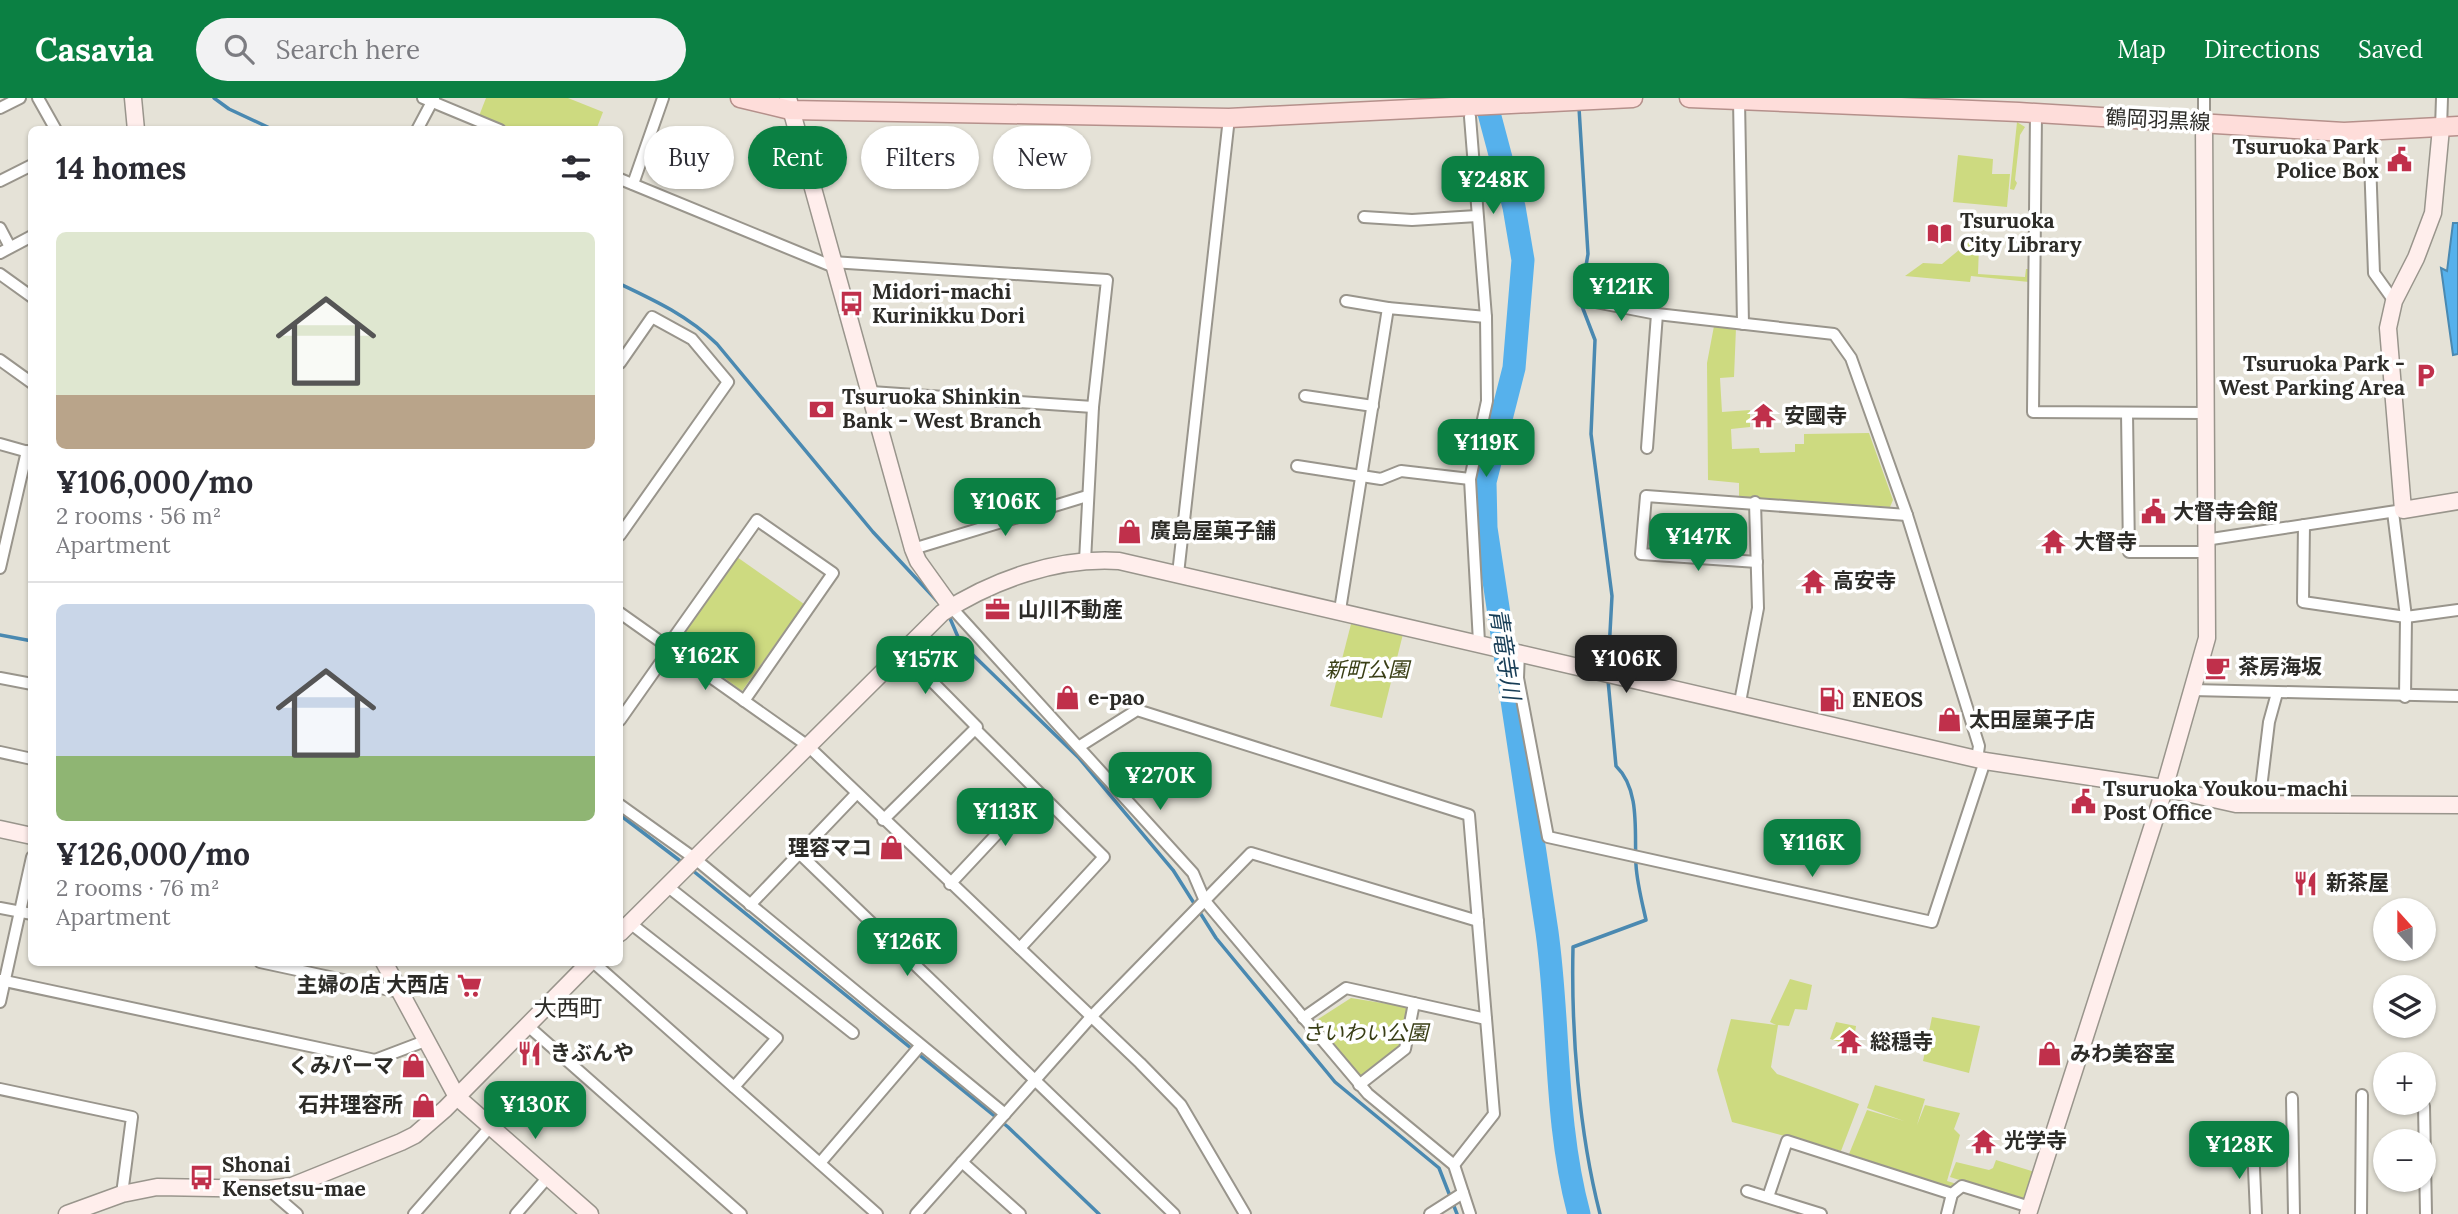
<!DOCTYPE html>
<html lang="en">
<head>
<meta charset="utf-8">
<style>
  body { margin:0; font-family:Lora,"Noto Sans JP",serif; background:#f2f2f3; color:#2b2b33; height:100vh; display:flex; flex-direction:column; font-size:26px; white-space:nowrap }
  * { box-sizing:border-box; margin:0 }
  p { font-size:23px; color:#7c7c81 }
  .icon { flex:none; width:38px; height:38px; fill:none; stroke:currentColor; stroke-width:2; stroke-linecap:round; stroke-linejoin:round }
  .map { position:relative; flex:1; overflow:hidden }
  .details { position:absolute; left:28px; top:28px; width:595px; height:840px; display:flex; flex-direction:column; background:#fff; border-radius:10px; box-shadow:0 2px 5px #0004 }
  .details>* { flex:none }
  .banner { position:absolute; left:644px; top:28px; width:665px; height:63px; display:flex; gap:14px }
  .needle { width:46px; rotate:339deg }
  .buttons { position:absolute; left:2373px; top:800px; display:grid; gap:14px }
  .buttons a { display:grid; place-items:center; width:63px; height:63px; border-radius:50%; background:#fff; box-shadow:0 2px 5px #0004; font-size:35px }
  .price { position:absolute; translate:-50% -60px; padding:0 16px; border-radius:14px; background:#0b8043; color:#fff; font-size:23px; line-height:46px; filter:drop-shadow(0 2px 4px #0008) }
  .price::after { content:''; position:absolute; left:50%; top:42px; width:21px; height:16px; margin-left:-10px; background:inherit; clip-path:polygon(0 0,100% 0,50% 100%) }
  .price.on { background:#222; color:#fff }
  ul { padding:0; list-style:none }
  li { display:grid; align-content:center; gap:14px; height:371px; padding:0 28px }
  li+li { border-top:2px solid #e1e1e2 }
  li span { display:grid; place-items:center; height:217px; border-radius:10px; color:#555 }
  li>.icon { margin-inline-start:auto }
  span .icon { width:126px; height:126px; fill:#fffc; stroke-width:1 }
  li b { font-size:30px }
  h2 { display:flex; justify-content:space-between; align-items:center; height:84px; padding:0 28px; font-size:30px }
  .chip { padding:0 24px; border-radius:32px; background:#fff; box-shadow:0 2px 5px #0004; font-size:24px; line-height:63px }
  .chip.on { background:#0b8043; color:#fff }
  header { display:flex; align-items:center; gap:42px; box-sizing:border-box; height:98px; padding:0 35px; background:#0b8043; color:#fff }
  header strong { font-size:33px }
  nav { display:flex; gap:38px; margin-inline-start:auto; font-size:24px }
  .search { width:490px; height:63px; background:#f2f2f3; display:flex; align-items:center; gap:18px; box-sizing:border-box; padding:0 24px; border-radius:38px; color:#7c7c81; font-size:26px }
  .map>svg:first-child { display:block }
  .green { fill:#cdda80 }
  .water { fill:#56b1ec; stroke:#4a89b1; stroke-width:2 }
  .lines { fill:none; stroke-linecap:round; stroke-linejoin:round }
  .stream { stroke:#4a89b1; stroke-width:3.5 }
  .river { stroke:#56b1ec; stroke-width:23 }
  .street-casing { stroke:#99958c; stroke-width:14 }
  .secondary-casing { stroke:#99958c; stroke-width:19 }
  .primary-casing { stroke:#b5908b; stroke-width:21 }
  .street { stroke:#fff; stroke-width:10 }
  .secondary { stroke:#ffeeec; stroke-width:16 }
  .primary { stroke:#feddda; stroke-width:18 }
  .labels { text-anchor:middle; stroke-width:7; stroke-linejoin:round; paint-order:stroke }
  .street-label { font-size:21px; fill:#2d2c28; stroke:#fff }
  .poi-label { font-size:21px; font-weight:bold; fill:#2d2c28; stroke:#fff; text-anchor:start }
  .park-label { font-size:21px; font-style:italic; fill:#393e15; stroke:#fff }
  .water-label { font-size:23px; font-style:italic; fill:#173d56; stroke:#fff }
  .neighbourhood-label { font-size:23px; fill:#2d2c28; stroke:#fff }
</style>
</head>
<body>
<header>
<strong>Casavia</strong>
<div class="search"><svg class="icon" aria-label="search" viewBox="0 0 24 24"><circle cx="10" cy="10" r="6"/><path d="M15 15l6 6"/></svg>Search here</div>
<nav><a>Map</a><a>Directions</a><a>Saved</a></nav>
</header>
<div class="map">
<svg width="2458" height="1116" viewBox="0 0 2458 1116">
  <rect width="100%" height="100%" fill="#e5e2d7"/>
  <g class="green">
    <path d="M486,0H568L603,14L596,32L514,31L479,18Z"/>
    <path d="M2017,24L2025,29L2020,37L2015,82L2017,85L2014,92L2010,91Z"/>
    <path d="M1958,57L1993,61L1992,76H2010L2007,109L1953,104Z"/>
    <path d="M1976,138L1994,141L1993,149L1979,148L1978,176L2025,179L2026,171H2029V184L1971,178L1970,184L1905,178L1923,165L1942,166Z"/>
    <path d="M1714,228L1736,230L1734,279L1720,280L1722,314L1750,312V329L1731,331L1732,351L1759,350L1760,355L1795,354V346H1804V336L1869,335L1893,402L1890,409L1739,399V385L1708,382L1707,265Z"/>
    <path d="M737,459L804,506L742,593L676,544Z"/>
    <path d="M1351,526L1403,536L1382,620L1330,608Z"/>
    <path d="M1790,881L1812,887L1807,912L1795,911L1789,928L1778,927L1771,969L1777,976L1859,1006L1841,1053L1732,1024L1717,972L1731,921L1776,927L1770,924Z"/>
    <path d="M1351,900L1407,909L1400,948L1361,980L1312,925Z"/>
    <path d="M1932,919L1980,928L1969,975L1923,963Z"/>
    <path d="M1836,924L1856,928L1853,948L1830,941Z"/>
    <path d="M1875,987L1925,1001L1917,1027L1925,1007L1960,1015L1954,1031L1960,1037L1947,1083L1957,1086L1952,1090L1849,1056L1867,1012L1904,1023L1867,1010Z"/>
    <path d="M1996,1062L2038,1075L2027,1104L1950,1079L1956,1064L1989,1072L1993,1070Z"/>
  </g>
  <path class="water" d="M2453,125H2458V256L2453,257L2441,170L2447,173Z"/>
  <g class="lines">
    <g class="stream">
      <path d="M214,0L229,11L274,32"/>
      <path d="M1579,10L1588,156L1580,203L1595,242L1591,336L1612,498L1608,571"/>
      <path d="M620,186C656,203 688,218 717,246L873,434L940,506"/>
      <path d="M949,518L958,539L970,554L1079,660L1173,772L1216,840L1335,984L1439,1070L1457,1116"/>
      <path d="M0,537L32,543"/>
      <path d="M620,717L683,765"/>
      <path d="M692,772L1008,1029L1099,1116"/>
      <path d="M1600,1116C1579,1034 1571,934 1573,849L1646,822C1642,804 1637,785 1636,767C1634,736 1641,692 1616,668L1608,582"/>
    </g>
    <path class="river" d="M1485,0L1514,109L1523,162L1514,270L1485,384L1486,430L1547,834C1560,928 1554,1023 1579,1116"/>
    <defs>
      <g id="street">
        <path d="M38,0L56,32"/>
        <path d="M423,0L500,32"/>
        <path d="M2204,0V24"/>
        <path d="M1739,2L1743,226"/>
        <path d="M0,10L20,0"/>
        <path d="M2036,15L2033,314L2205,315"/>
        <path d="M1470,19L1486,219L1487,303L1470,381L1479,544"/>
        <path d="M2441,30L2442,0"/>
        <path d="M417,32L434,0"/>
        <path d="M2369,34L2374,175L2394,203"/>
        <path d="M620,81L834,169"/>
        <path d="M0,83L32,67"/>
        <path d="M633,86L663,0"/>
        <path d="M1364,119L1412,122L1477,118"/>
        <path d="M0,130L10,149"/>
        <path d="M0,155L32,138"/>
        <path d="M832,164L1107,182L1093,309L1085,463"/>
        <path d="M0,176L32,199"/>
        <path d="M1346,203L1388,210"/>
        <path d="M1590,203L1657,216L1834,236L1851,260L1907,417L1979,648L1977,661"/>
        <path d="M0,262L32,285"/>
        <path d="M620,265L652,219L692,241L728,284L620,437"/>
        <path d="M871,294L1093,309"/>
        <path d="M1305,298L1373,308"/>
        <path d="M2127,315L2129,454H2205"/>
        <path d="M0,346L32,355"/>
        <path d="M1647,350L1657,216"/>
        <path d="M1297,368L1381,381L1401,373L1470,381"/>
        <path d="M2393,414L2406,519L2405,599"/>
        <path d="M2304,427L2303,504L2406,519L2458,512"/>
        <path d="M2205,442L2403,412"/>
        <path d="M913,451L1087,398"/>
        <path d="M1757,464L1641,456L1646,398L1907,417"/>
        <path d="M0,470L27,353"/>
        <path d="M1178,476L1229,20"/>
        <path d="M951,509L1193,775L1205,803L1368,996L1454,1067L1470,1116"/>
        <path d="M1340,512L1388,210L1486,219"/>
        <path d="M620,515L808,648L1140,965L1181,1007L1245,1116"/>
        <path d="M667,549L757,422L833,475L744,603"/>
        <path d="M902,553L977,629L975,631L1104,759L1020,850"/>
        <path d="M1519,553L1518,580L1548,739L1932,824L1985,663"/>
        <path d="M0,580L32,586"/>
        <path d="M2192,592L2458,598"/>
        <path d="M1740,604L1758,510L1755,404"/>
        <path d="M620,622L670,551"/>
        <path d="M1080,648L1137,612L1469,717L1494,1016L1454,1067"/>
        <path d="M0,654L32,661"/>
        <path d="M620,707L694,760L1005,1016"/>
        <path d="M2259,707L2269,624L2277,595"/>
        <path d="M883,722L975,631"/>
        <path d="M800,756L1174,1116"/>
        <path d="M950,786L1037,693"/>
        <path d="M667,788L853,935"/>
        <path d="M750,807L856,696"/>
        <path d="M0,810L32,816"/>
        <path d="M630,825L777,940L734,989"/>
        <path d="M260,864L399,894"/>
        <path d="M593,864L877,1116"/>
        <path d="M0,882L375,962L425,943"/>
        <path d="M0,904L32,759"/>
        <path d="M1303,920L1346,890L1486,921"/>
        <path d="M528,928L741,1116"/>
        <path d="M1359,987L1405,951L1414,905"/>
        <path d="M0,991L132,1019L122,1096"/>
        <path d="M2292,1000L2294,1116"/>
        <path d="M2407,1004V1007L2424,1008L2426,1116"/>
        <path d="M2253,1048L2256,1116"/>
        <path d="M962,1064L1020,1116"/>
        <path d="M820,1065L920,948"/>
        <path d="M268,1091L297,1116"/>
        <path d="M1747,1093L1821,1116"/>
        <path d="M1768,1099L1787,1043L1952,1096L1962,1088L2030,1109"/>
        <path d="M414,1116L491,1028"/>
        <path d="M516,1116L548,1079"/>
        <path d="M916,1116L1091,919L1251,755L1478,823"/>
        <path d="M1430,1116L1463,1095"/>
        <path d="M1947,1116L1952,1096"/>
        <path d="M2361,1116L2362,997"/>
      </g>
      <g id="secondary">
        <path d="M133,0L136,32"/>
        <path d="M788,0L913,451L918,463L951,509"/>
        <path d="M2441,30L2433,115L2416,160L2394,203L2388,230L2403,412L2458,403"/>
        <path d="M0,731L32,738"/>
        <path d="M620,835L942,515C993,482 1057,459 1119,463L1985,663L2164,690L2236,706L2458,707"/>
        <path d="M384,864L457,999L590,1116"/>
        <path d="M67,1116L122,1096L157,1089L268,1091L292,1088L401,1044L415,1037L445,1011L590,864"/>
        <path d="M2028,1116L2160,705L2207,540L2204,24"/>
      </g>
      <g id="primary">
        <path d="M740,0L790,12L1229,20L1633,0"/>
        <path d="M1689,0L2019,14L2344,34L2458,28"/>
      </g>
    </defs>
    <use href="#street" class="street-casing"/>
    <use href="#secondary" class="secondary-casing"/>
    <use href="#primary" class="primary-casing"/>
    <use href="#street" class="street"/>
    <use href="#secondary" class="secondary"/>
    <use href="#primary" class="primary"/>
  </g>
  <defs>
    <symbol id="civic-bare" viewBox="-9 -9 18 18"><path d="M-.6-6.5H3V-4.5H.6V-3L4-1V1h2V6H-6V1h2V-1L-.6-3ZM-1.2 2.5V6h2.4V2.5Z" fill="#c0304b" stroke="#fff" stroke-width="2.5" paint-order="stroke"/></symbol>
    <symbol id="library-bare" viewBox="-9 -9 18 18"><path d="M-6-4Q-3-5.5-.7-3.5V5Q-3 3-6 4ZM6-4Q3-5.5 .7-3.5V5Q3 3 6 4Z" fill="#c0304b" stroke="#fff" stroke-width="2.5" paint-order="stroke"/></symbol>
    <symbol id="bus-bare" viewBox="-9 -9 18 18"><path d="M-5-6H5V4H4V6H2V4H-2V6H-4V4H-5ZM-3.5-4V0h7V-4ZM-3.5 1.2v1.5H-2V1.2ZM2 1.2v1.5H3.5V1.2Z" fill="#c0304b" stroke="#fff" stroke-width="2.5" paint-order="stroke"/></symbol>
    <symbol id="parking-bare" viewBox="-9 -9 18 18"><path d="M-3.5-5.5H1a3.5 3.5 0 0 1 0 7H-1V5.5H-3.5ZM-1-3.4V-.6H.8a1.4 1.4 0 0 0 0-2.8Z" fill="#c0304b" stroke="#fff" stroke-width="2.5" paint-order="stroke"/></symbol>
    <symbol id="bank-bare" viewBox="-9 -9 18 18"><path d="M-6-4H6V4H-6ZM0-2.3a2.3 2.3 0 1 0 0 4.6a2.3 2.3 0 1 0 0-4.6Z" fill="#c0304b" stroke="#fff" stroke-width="2.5" paint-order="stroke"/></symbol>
    <symbol id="temple-bare" viewBox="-9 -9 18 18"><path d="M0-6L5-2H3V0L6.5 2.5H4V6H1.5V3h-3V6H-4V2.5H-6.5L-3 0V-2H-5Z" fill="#c0304b" stroke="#fff" stroke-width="2.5" paint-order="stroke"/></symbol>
    <symbol id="shop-bare" viewBox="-9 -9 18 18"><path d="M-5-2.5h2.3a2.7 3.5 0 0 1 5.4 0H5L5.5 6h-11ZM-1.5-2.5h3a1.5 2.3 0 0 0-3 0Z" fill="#c0304b" stroke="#fff" stroke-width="2.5" paint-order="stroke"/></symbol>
    <symbol id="office-bare" viewBox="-9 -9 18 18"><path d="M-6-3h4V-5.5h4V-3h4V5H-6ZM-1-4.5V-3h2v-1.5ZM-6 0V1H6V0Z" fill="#c0304b" stroke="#fff" stroke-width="2.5" paint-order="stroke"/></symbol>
    <symbol id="cafe-bare" viewBox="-9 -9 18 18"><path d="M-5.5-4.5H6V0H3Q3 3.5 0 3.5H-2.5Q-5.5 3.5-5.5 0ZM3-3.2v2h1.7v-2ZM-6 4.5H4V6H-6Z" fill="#c0304b" stroke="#fff" stroke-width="2.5" paint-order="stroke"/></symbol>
    <symbol id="fuel-bare" viewBox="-9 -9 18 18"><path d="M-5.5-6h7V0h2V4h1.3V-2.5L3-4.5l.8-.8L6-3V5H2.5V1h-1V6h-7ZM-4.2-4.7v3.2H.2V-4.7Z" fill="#c0304b" stroke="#fff" stroke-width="2.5" paint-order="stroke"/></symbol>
    <symbol id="restaurant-bare" viewBox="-9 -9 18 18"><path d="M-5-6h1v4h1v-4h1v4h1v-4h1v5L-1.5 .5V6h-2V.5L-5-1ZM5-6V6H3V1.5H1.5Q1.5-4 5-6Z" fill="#c0304b" stroke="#fff" stroke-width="2.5" paint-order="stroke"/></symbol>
    <symbol id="supermarket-bare" viewBox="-9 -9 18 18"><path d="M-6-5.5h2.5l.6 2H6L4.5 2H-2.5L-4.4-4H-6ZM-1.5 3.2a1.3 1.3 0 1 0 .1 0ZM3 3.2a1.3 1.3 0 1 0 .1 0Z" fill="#c0304b" stroke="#fff" stroke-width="2.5" paint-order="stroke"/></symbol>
  </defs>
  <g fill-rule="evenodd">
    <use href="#civic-bare" x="2382" y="44" width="35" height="35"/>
    <use href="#library-bare" x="1922" y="118" width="35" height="35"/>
    <use href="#bus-bare" x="834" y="188" width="35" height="35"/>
    <use href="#parking-bare" x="2408" y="260" width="35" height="35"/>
    <use href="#bank-bare" x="804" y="294" width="35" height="35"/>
    <use href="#temple-bare" x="1746" y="300" width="35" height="35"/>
    <use href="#civic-bare" x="2136" y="396" width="35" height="35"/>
    <use href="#shop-bare" x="1112" y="416" width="35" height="35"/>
    <use href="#temple-bare" x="2036" y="426" width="35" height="35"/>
    <use href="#temple-bare" x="1796" y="466" width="35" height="35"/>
    <use href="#office-bare" x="980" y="494" width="35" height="35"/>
    <use href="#cafe-bare" x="2200" y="552" width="35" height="35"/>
    <use href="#shop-bare" x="1050" y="582" width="35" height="35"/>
    <use href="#fuel-bare" x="1814" y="584" width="35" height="35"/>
    <use href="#shop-bare" x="1932" y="604" width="35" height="35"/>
    <use href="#civic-bare" x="2066" y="686" width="35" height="35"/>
    <use href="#shop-bare" x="874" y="732" width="35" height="35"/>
    <use href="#restaurant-bare" x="2288" y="768" width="35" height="35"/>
    <use href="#supermarket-bare" x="452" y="870" width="35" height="35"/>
    <use href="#temple-bare" x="1832" y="926" width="35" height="35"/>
    <use href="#restaurant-bare" x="512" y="938" width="35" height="35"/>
    <use href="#shop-bare" x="2032" y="938" width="35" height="35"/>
    <use href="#shop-bare" x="396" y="950" width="35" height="35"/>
    <use href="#shop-bare" x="406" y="990" width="35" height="35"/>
    <use href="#temple-bare" x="1966" y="1026" width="35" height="35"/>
    <use href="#bus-bare" x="184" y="1062" width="35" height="35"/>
  </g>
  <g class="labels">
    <g class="street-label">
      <text transform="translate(2158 22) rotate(3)" y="7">鶴岡羽黒線</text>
    </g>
    <g class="poi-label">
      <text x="2379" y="56" text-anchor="end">Tsuruoka Park<tspan x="2379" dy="24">Police Box</tspan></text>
      <text x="1960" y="130">Tsuruoka<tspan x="1960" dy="24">City Library</tspan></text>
      <text x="872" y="201">Midori-machi<tspan x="872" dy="24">Kurinikku Dori</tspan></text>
      <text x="2405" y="273" text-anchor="end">Tsuruoka Park -<tspan x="2405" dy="24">West Parking Area</tspan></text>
      <text x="842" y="306">Tsuruoka Shinkin<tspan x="842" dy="24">Bank - West Branch</tspan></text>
      <text x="1784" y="325">安國寺</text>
      <text x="2173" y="421">大督寺会館</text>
      <text x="1150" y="440">廣島屋菓子舗</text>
      <text x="2074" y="451">大督寺</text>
      <text x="1833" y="490">高安寺</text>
      <text x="1018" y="519">山川不動産</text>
      <text x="2238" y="576">茶房海坂</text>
      <text x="1088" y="607">e-pao</text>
      <text x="1852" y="609">ENEOS</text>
      <text x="1969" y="629">太田屋菓子店</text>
      <text x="2103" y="698">Tsuruoka Youkou-machi<tspan x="2103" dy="24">Post Office</tspan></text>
      <text x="872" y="757" text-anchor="end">理容マコ</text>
      <text x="2326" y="792">新茶屋</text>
      <text x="449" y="894" text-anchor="end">主婦の店 大西店</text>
      <text x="1870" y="951">総穏寺</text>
      <text x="550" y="962">きぶんや</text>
      <text x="2070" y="963">みわ美容室</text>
      <text x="394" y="975" text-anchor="end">くみパーマ</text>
      <text x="403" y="1014" text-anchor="end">石井理容所</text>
      <text x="2004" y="1050">光学寺</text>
      <text x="222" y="1074">Shonai<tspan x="222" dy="24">Kensetsu-mae</tspan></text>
    </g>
    <g class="park-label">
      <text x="1367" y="579">新町公園</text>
      <text x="1365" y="942">さいわい公園</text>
    </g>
    <g class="water-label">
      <text transform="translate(1505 556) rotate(81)" y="8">青竜寺川</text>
    </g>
    <g class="neighbourhood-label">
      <text x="568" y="918">大西町</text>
    </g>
  </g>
</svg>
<div class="buttons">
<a><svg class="needle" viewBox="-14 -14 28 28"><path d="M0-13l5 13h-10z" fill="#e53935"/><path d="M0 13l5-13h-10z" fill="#7c7c81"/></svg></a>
<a><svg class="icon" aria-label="layers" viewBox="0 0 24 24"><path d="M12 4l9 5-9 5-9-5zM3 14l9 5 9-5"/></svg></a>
<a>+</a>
<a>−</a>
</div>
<b class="price" style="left:1493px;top:118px">¥248K</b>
<b class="price" style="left:1621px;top:225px">¥121K</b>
<b class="price" style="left:1486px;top:381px">¥119K</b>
<b class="price" style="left:1005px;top:440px">¥106K</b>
<b class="price" style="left:1698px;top:475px">¥147K</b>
<b class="price" style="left:705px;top:594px">¥162K</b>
<b class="price on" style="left:1626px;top:597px">¥106K</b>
<b class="price" style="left:925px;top:598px">¥157K</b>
<b class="price" style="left:1160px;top:714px">¥270K</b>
<b class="price" style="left:1005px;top:750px">¥113K</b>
<b class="price" style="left:1812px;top:781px">¥116K</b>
<b class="price" style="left:907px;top:880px">¥126K</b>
<b class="price" style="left:535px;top:1043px">¥130K</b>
<b class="price" style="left:2239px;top:1083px">¥128K</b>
<div class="banner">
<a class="chip">Buy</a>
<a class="chip on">Rent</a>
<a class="chip">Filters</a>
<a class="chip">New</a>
</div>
<section class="details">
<h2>14 homes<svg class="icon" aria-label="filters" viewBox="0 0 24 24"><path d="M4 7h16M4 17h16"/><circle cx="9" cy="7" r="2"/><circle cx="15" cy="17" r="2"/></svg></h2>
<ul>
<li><span style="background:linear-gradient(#dfe7d0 75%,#b9a48a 0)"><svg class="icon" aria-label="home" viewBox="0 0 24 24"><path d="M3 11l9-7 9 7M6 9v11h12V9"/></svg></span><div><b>¥106,000/mo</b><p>2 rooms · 56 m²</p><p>Apartment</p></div></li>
<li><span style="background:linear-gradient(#c9d6e8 70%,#8fb573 0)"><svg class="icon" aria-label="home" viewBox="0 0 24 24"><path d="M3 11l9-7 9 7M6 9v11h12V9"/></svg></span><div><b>¥126,000/mo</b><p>2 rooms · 76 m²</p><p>Apartment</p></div></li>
</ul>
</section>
</div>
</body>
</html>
